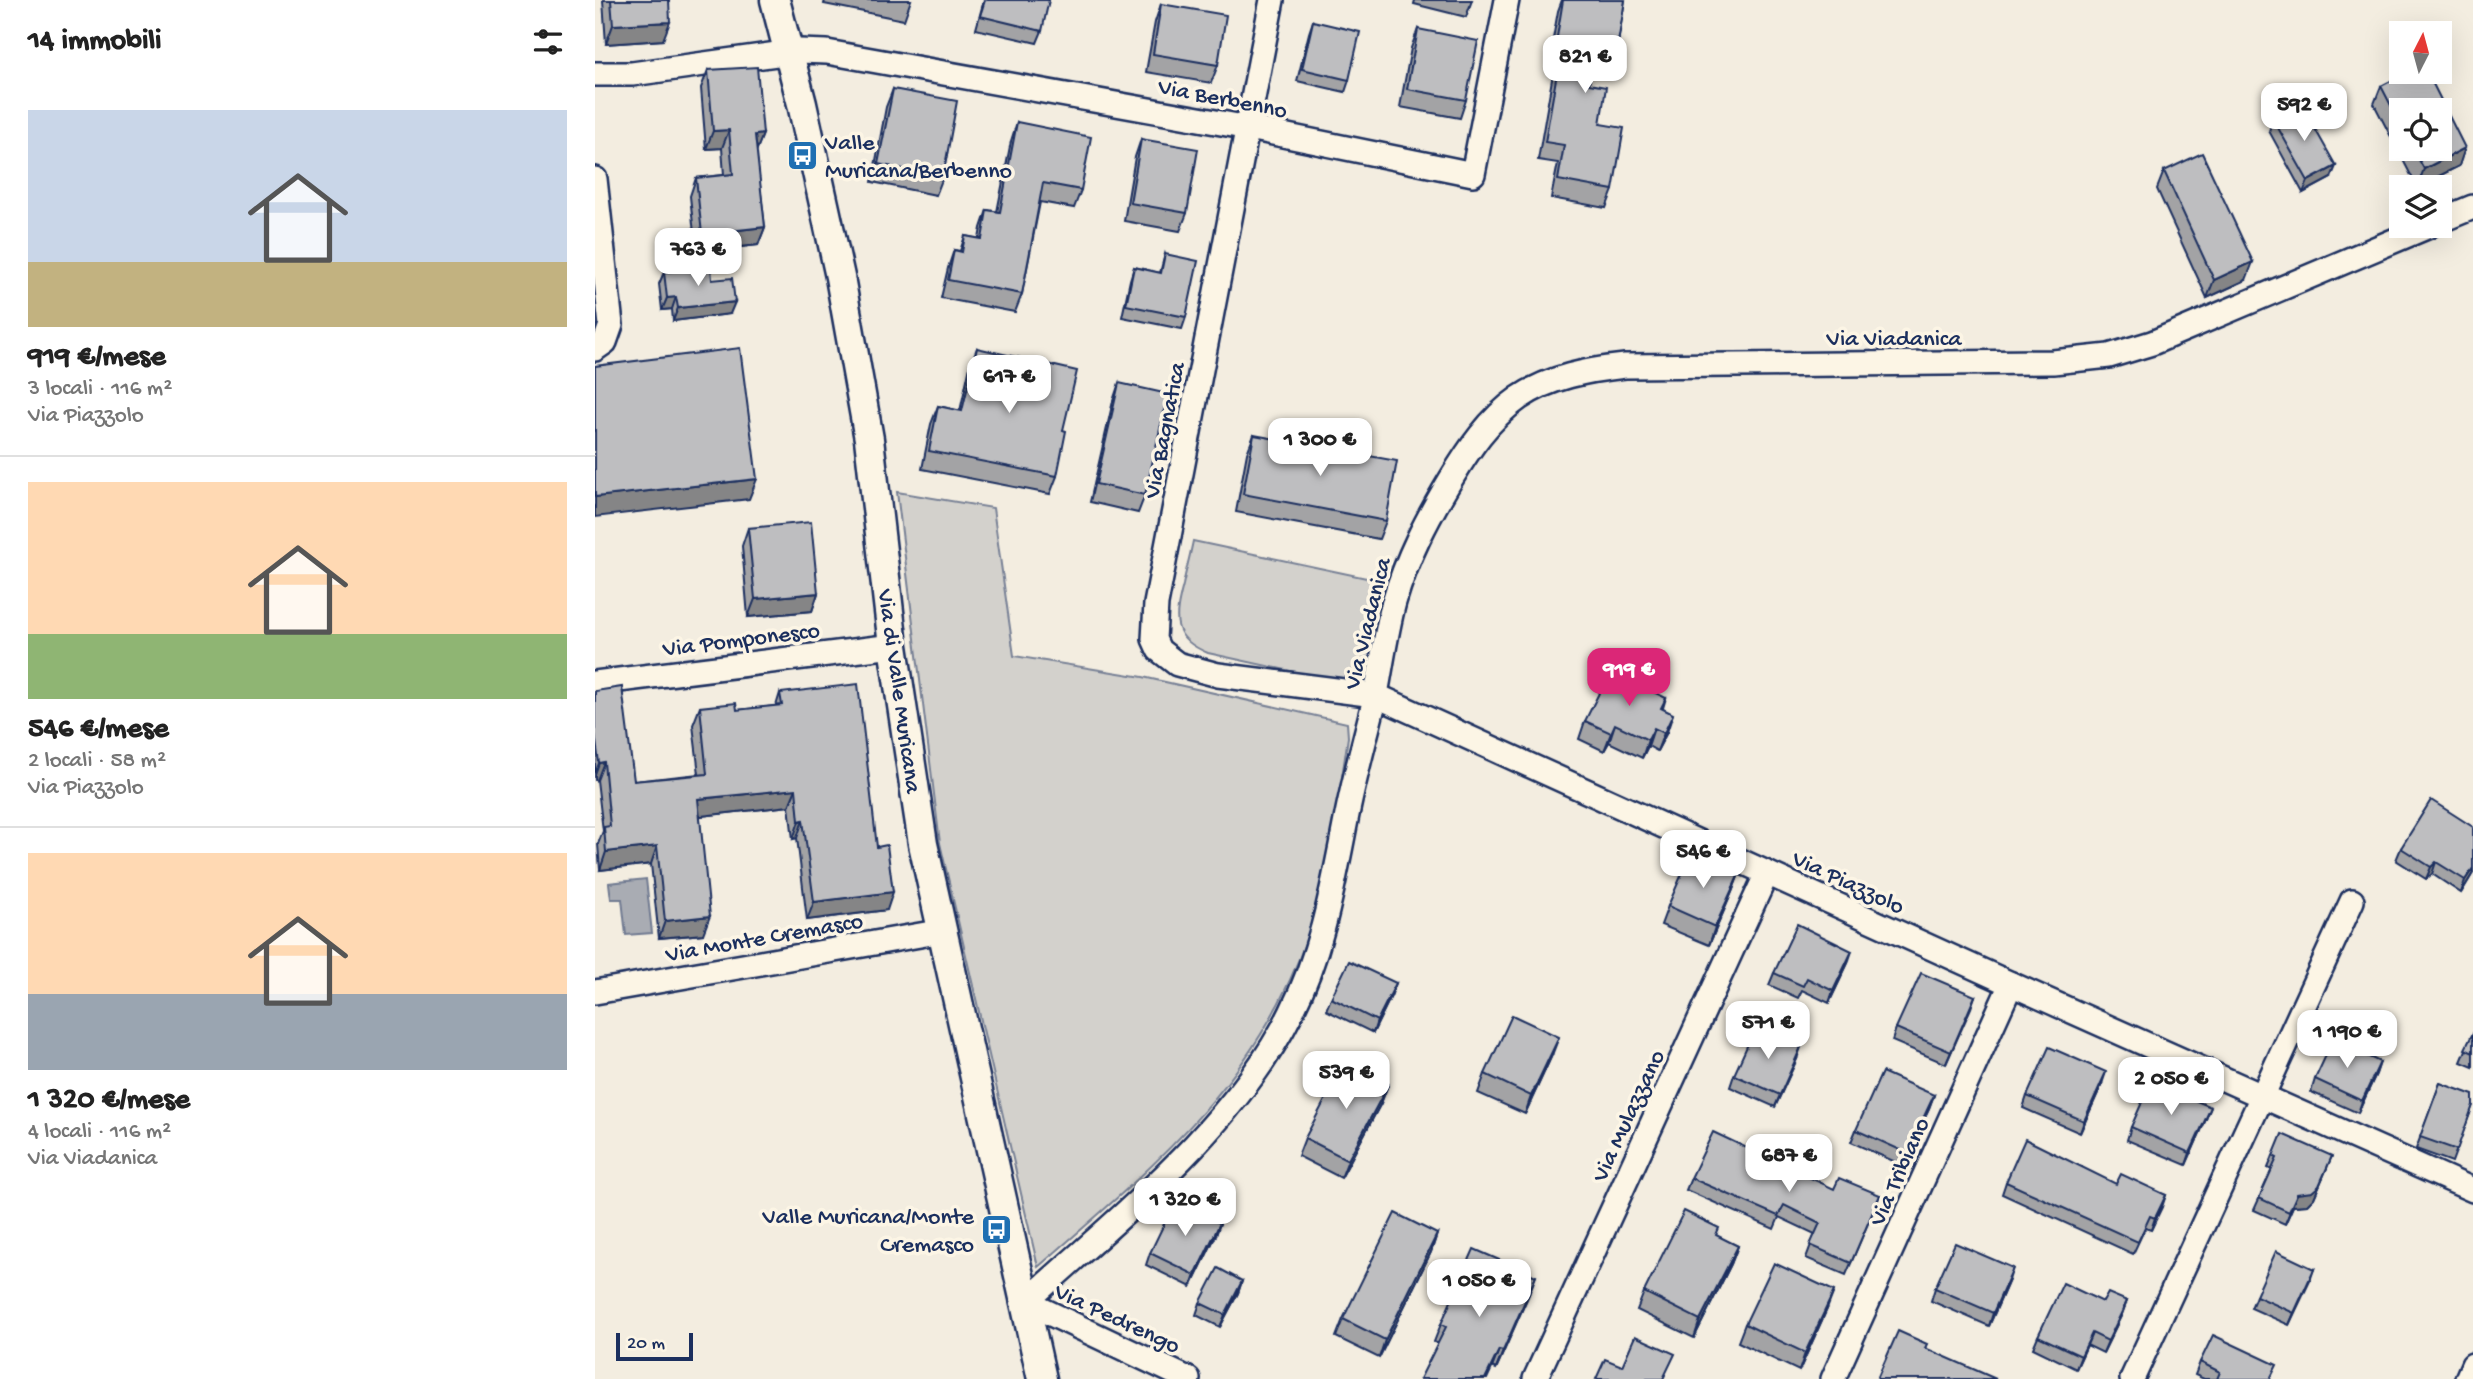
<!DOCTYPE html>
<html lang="it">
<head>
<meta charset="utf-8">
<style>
  body { margin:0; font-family:"Gochi Hand",sans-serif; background:#f6f6f6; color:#222; height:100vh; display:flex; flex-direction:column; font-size:26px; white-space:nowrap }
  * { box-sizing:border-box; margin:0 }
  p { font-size:23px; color:#767676 }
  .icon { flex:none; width:38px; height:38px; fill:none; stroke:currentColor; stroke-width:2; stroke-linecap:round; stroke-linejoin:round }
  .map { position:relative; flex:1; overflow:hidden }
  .details { display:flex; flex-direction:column; background:#fff; width:595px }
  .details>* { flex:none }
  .needle { width:46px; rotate:6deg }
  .buttons { position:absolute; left:1794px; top:21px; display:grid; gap:14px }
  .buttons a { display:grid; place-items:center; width:63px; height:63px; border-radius:0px; background:#fff; box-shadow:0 7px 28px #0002; font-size:35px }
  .scale { position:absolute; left:21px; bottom:18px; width:77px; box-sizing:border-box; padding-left:7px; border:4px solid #1b2f5e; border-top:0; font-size:19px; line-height:24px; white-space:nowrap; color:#1b2f5e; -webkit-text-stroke:5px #fcf5e5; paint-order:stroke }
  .price { position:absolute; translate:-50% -60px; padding:0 16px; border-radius:14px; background:#fff; color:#222; font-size:23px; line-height:46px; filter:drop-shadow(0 2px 4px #0008) }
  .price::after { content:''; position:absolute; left:50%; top:42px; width:21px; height:16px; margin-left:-10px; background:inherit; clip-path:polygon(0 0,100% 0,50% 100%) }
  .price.selected { background:#db2777; color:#fff }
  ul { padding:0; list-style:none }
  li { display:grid; align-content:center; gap:14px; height:371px; padding:0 28px }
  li+li { border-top:2px solid #e0e0e0 }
  li span { display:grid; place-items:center; height:217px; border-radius:0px; color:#555 }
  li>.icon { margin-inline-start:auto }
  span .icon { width:126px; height:126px; fill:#fffc; stroke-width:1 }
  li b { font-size:30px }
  h2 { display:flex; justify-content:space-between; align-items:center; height:84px; padding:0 28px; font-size:30px }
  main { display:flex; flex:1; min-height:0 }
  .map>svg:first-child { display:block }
  .green { fill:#d3d1cc; stroke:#778095; stroke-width:2 }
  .water { fill:#a9acb3; stroke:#707a91; stroke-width:2 }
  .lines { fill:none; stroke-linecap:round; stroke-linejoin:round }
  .minor-casing { stroke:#1b2f5e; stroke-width:28 }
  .tertiary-casing { stroke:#1b2f5e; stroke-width:33 }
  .minor { stroke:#fcf5e5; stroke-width:23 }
  .tertiary { stroke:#fcf5e5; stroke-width:28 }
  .wall { fill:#a3a3a5; stroke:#1b2f5e; stroke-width:2; fill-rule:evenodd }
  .shaded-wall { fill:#858586; stroke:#1b2f5e; stroke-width:2 }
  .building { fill:#bebec0; stroke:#1b2f5e; stroke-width:2 }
  .labels { text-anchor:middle; stroke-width:7; stroke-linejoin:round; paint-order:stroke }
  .street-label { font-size:24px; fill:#1b2f5e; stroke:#fcf5e5 }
  .poi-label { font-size:24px; fill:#1b2f5e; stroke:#fcf5e5; text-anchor:start }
</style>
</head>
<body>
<main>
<section class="details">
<h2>14 immobili<svg class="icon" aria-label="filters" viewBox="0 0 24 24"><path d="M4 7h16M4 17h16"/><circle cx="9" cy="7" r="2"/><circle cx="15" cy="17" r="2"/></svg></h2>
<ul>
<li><span style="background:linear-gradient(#c9d6e8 70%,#c2b280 0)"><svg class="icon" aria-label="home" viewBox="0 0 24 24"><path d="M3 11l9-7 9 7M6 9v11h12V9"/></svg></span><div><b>919 €/mese</b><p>3 locali · 116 m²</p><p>Via Piazzolo</p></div></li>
<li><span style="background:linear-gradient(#ffd9b3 70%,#8fb573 0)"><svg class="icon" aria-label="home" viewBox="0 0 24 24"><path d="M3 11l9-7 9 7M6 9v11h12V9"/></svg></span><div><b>546 €/mese</b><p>2 locali · 58 m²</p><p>Via Piazzolo</p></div></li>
<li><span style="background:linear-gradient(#ffd9b3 65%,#9aa5b1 0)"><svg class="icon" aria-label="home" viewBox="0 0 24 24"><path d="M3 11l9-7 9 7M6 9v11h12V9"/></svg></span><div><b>1 320 €/mese</b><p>4 locali · 116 m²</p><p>Via Viadanica</p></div></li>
</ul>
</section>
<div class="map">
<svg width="1878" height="1379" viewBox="0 0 1878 1379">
  <rect width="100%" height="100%" fill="#f3ede0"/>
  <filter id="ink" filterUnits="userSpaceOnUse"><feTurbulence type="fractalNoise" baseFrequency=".0143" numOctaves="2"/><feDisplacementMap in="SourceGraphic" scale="14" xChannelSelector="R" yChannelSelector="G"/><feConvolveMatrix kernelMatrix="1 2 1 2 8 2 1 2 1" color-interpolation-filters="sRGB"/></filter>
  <g filter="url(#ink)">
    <g class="green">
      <path d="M302,492L398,508L419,656L548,677L752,723L753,737C743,803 734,871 713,934C665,1080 555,1170 443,1267L345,843Z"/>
      <path d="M598,541L795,583L769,687L613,653C576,638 579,619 588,585C591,570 595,556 598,541Z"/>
    </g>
    <path class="water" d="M51,879L57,933L31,935L27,899H16L14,883Z"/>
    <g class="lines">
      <defs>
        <g id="minor">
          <path d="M677,0L561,604L559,639L564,650L582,664L623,675L780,695L1416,984L1878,1190"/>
          <path d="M0,74H37L204,51L232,52L654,128L878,174L912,0"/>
          <path d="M0,179L16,325L10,342L0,349"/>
          <path d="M1844,221L1878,207"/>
          <path d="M0,683L298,646"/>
          <path d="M0,992L348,931"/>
          <path d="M593,1379L431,1302C523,1218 641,1125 696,1013C727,952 738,886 751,820C759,778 771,736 781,694C787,663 791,632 799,602C812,557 832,519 856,479C874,449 894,419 924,398C954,377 993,370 1030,366L1458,362L1514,356L1557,343L1834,226"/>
          <path d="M940,1379L1172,873"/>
          <path d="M1238,1379L1416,984"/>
          <path d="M1537,1379L1757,901"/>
          <path d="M1872,1379L1878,1365"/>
        </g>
        <path id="tertiary" d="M180,0L207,104L245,277L274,439L298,646L328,844L447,1379"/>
      </defs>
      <use href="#minor" class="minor-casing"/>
      <use href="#tertiary" class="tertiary-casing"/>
      <use href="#minor" class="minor"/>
      <use href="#tertiary" class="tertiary"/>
    </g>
    <g class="wall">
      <path d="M8,0H74L68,40L11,44Z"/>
      <path d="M230,0H316L309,20L229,4Z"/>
      <path d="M389,0L447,31L442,43L381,29Z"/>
      <path d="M820,0H877L871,17L819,4Z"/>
      <path d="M967,0H1030L1023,43L1016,61L999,58L994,84L1005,124L1018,190L1011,208L956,198L963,163L943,160L960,62L954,61L963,11Z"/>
      <path d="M566,4L623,65L616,83L551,72L560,22Z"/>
      <path d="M718,21L754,80L750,92L702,81L714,33Z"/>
      <path d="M823,29L871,100L865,118L805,107L816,48Z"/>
      <path d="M113,70L168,134L161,151L170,227L163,245L101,252L95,196L101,178L129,175L127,148L111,149L106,88Z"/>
      <path d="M1786,86L1864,166L1822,187L1779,104ZM1806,110L1844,149H1806Z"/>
      <path d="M298,89L348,177L341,195L277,182L291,107Z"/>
      <path d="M1678,119L1736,178L1708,193L1674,131Z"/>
      <path d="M422,122L486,190L479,208L445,202L427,294L420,312L346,298L353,268L359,250L365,251L370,236L384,239L386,228L392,210L402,212L416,141Z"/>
      <path d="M546,139L592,213L585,231L529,221L540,157Z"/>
      <path d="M1569,171L1651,280L1612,298L1562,189Z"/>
      <path d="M570,254L591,317L587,329L527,317L535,280L539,267L565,273Z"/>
      <path d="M69,272L117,280L135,314L78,321L77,309L67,310L64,284Z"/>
      <path d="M382,348L462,476L455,494L327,469L336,424L343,406L365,411L375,366Z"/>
      <path d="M524,383L550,495L543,513L495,502L518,401Z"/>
      <path d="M659,435L791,521L784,539L641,512L652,453Z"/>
      <path d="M153,528L223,593L217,611L153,617L147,546Z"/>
      <path d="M0,691L39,781L104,774L98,725L105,707L142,710L181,706L185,693L282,847L292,910L212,920L202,838L198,839L194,806L105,816L108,934L64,938L56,864L5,870L3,844L8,831L2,780H0Z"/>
      <path d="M1071,698L1068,708L1072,732L1062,751L1053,746L1047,758L1014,742L1009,751L984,739L990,721Z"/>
      <path d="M1806,848L1878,873L1866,893L1837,874L1831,879L1801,860Z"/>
      <path d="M1144,874L1137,892L1114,945L1066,925L1073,906Z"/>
      <path d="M1253,963L1234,1003L1207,990L1203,998L1174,985L1179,973Z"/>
      <path d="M801,983L796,996L778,1033L731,1010L736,998Z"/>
      <path d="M1380,996L1351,1064L1297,1041L1301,1028Z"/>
      <path d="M1878,1033V1067L1866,1062Z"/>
      <path d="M957,1055L930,1114L883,1093L890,1074Z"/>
      <path d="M1202,1059L1180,1107L1135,1087L1139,1075Z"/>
      <path d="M1785,1062L1781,1074L1763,1113L1716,1092L1720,1079Z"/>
      <path d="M1845,1083L1878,1105L1857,1162L1821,1149Z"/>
      <path d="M1507,1084L1485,1133L1428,1108L1432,1096Z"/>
      <path d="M793,1085L786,1103L746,1178L703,1156L710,1138Z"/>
      <path d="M1339,1095L1334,1108L1307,1165L1256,1142L1261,1130Z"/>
      <path d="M1611,1119L1591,1165L1532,1140L1536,1127Z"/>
      <path d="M1678,1156L1732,1168L1719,1198L1712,1205L1698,1206L1690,1224L1659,1210L1677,1170L1673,1168Z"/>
      <path d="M1096,1178L1239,1189L1285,1195L1251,1275L1211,1258L1220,1234L1184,1217L1179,1229L1091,1190Z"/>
      <path d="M1411,1182L1521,1184L1571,1195L1556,1230L1550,1228L1538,1254L1407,1194Z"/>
      <path d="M625,1223L621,1235L596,1287L551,1265L555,1253Z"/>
      <path d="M842,1234L836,1252L784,1358L741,1337L748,1319Z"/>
      <path d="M1121,1236L1143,1246L1136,1264L1099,1338L1042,1310L1049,1292Z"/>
      <path d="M1719,1269L1694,1325L1656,1308L1661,1296Z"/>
      <path d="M1414,1280L1394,1326L1336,1301L1340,1288Z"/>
      <path d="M647,1281L643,1293L625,1327L601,1315L605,1303Z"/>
      <path d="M934,1294L901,1369L839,1342L846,1324Z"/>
      <path d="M1532,1301L1527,1314L1508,1353L1492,1345L1481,1369L1438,1348L1443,1336L1508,1302Z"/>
      <path d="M1232,1309L1204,1371L1143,1342L1150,1324Z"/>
      <path d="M1605,1362L1676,1379H1609L1600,1375Z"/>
    </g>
    <g class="shaded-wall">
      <path d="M75,22L68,40L11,44L18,25Z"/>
      <path d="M134,130L127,148L111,149L118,131Z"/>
      <path d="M168,134L161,152L160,135Z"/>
      <path d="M1870,148L1864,166L1822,187L1829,169Z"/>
      <path d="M1741,166L1736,178L1708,193L1713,181Z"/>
      <path d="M170,227L163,245L101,252L107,234Z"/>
      <path d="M1658,262L1651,280L1612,298L1619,280Z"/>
      <path d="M81,297L77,309L67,310L72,298Z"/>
      <path d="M140,302L135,314L78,321L83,308Z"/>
      <path d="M162,479L154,499L0,517V497Z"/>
      <path d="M223,593L217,611L153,617L160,599Z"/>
      <path d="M1078,714L1072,732L1062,751L1069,733Z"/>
      <path d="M1020,724L1014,742L1009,751L1016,733Z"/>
      <path d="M1059,728L1053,746L1047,758L1053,740Z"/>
      <path d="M9,762L2,780H0V774L4,763Z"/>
      <path d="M201,789L194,806L97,817L103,799Z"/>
      <path d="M208,820L202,838L198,839L204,821Z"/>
      <path d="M62,846L56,864L5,870L11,852Z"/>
      <path d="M1841,862L1837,874L1831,879L1836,867Z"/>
      <path d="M1878,868V873L1866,893L1870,880Z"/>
      <path d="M1144,874L1137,892L1114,945L1120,927Z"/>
      <path d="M298,892L292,910L212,920L219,902Z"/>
      <path d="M115,916L108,934L64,938L70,921Z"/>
      <path d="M1257,951L1253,963L1234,1003L1238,991Z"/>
      <path d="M801,983L796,996L778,1033L782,1021Z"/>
      <path d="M1380,996L1376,1008L1351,1064L1356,1052Z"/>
      <path d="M964,1037L957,1055L930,1114L936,1096Z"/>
      <path d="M1206,1047L1202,1059L1180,1107L1185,1095Z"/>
      <path d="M1785,1062L1781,1074L1763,1113L1767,1101Z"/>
      <path d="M1511,1072L1507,1084L1485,1133L1489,1121Z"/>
      <path d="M793,1085L786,1103L746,1178L753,1160Z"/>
      <path d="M1339,1095L1334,1108L1307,1165L1312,1153Z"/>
      <path d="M1616,1107L1611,1119L1591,1165L1595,1153Z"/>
      <path d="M1737,1156L1719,1198L1712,1205L1698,1206L1690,1224L1702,1194Z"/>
      <path d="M1571,1195L1567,1207L1556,1230L1560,1218Z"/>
      <path d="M625,1223L621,1235L596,1287L600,1275Z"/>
      <path d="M842,1234L836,1252L784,1358L790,1340Z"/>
      <path d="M1143,1246L1136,1264L1099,1338L1105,1320Z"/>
      <path d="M1418,1268L1414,1280L1394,1326L1398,1313Z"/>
      <path d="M1719,1269L1715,1281L1694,1325L1699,1313Z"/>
      <path d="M941,1276L934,1294L901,1369L908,1351Z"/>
      <path d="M647,1281L643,1293L625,1327L630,1315Z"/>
      <path d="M1239,1291L1232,1309L1204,1371L1210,1353Z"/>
      <path d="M1532,1301L1527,1314L1508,1353L1513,1341Z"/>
      <path d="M1497,1333L1492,1345L1481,1369L1486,1356Z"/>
      <path d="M904,1350L897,1368L892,1379H890Z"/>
    </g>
    <g class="building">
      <path d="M16,0H74L75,22L18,25Z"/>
      <path d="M390,0H454L447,31L385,16Z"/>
      <path d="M968,0H1030L1023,43L1002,39L994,84L1011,87L1005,124L1029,128L1018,190L963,180L969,145L950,142L967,44L961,43Z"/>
      <path d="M566,4L631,15L623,65L558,54Z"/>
      <path d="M718,21L765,32L754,80L707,69Z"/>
      <path d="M823,29L883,41L871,100L812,89Z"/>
      <path d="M162,67L168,134L160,135L170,227L107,234L101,178L138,174L134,130L118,131L113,70Z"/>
      <path d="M1813,72H1832L1870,148L1829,169L1818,149H1844V110H1806V125L1786,86Z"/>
      <path d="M298,89L362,101L348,177L283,164Z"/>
      <path d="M1706,104L1741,166L1713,181L1678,119Z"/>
      <path d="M422,122L496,137L486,190L448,183L427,294L353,280L359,250L367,252L370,236L387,239L392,210L405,212Z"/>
      <path d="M546,139L603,149L592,213L535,203Z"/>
      <path d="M1607,153L1658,262L1619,280L1569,171Z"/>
      <path d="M570,254L603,261L591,317L531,305L539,267L566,273Z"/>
      <path d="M116,267L117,280L137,278L140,302L83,308L81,297L72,298L69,272Z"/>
      <path d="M145,348L162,479L0,497V366Z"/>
      <path d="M382,348L482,371L468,430L471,431L462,476L334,451L343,406L367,411Z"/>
      <path d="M524,383L573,394L550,495L501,484Z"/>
      <path d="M659,435L802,461L791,521L648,494Z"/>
      <path d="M216,522L223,593L160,599L153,528Z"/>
      <path d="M1015,671L1071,698L1066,708L1078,714L1069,733L1059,728L1053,740L1020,724L1016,733L990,721Z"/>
      <path d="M263,684L282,847L292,845L298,892L219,902L208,820L204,821L201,789L103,799L115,916L70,921L62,846L11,852L9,827L15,826L9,762L4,763L0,734V691L27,687L39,781L112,774L105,707L141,703L142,710L187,705L185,693Z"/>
      <path d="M1836,800L1878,827V868L1870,880L1841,862L1836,867L1806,848Z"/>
      <path d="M1096,853L1144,874L1120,927L1073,906Z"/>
      <path d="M1202,924L1257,951L1238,991L1212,978L1208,986L1179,973Z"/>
      <path d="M754,961L801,983L782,1021L736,998Z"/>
      <path d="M1326,973L1380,996L1356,1052L1301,1028Z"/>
      <path d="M917,1015L964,1037L936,1096L890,1074Z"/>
      <path d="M1161,1026L1206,1047L1185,1095L1139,1075Z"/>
      <path d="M1878,1033V1053L1870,1049Z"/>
      <path d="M1738,1040L1785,1062L1767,1101L1720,1079Z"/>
      <path d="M1454,1047L1511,1072L1489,1121L1432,1096Z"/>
      <path d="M750,1062L793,1085L753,1160L710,1138Z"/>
      <path d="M1287,1072L1339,1095L1312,1153L1261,1130Z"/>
      <path d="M1556,1082L1616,1107L1595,1153L1536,1127Z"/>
      <path d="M1845,1083L1878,1095V1105L1862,1150L1825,1137Z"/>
      <path d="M1118,1132L1239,1189L1244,1178L1285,1195L1256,1263L1215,1245L1225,1223L1189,1205L1183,1216L1096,1178Z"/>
      <path d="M1687,1134L1737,1156L1724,1186L1717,1192L1702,1194L1694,1212L1664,1198L1682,1158L1678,1156Z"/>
      <path d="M1430,1139L1521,1184L1526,1174L1571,1195L1560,1218L1555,1216L1543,1242L1411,1182Z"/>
      <path d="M580,1201L625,1223L600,1275L555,1253Z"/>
      <path d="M1089,1211L1124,1228L1121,1235L1143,1246L1105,1320L1049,1292Z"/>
      <path d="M800,1213L842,1234L790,1340L748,1319Z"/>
      <path d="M1360,1243L1418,1268L1398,1313L1340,1288Z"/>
      <path d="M879,1249L941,1276L908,1351L904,1350L890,1379H825L851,1327L846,1324Z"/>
      <path d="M1681,1251L1719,1269L1699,1313L1661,1296Z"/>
      <path d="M1179,1263L1239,1291L1210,1353L1150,1324Z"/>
      <path d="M623,1268L647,1281L630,1315L605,1303Z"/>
      <path d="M1468,1283L1508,1302L1513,1293L1532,1301L1513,1341L1497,1333L1486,1356L1443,1336Z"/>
      <path d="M1303,1331L1332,1344L1330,1348L1401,1379H1282Z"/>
      <path d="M1618,1335L1682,1365L1675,1379H1622L1625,1372L1605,1362Z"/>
      <path d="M1040,1336L1080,1354L1068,1379H1001L1010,1359L1027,1366Z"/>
    </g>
  </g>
  <defs>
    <symbol id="bus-square" viewBox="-11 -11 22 22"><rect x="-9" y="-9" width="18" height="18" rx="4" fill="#1f6fb2" stroke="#fcf5e5"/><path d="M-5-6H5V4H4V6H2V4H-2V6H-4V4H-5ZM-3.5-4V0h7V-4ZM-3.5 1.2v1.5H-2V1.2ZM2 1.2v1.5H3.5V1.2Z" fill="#fff"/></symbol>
  </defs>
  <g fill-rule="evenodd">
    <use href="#bus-square" x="190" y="138" width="35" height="35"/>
    <use href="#bus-square" x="384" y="1212" width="35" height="35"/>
  </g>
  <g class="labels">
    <g class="street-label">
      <text transform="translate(628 97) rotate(11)" y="8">Via Berbenno</text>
      <text x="1299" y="345">Via Viadanica</text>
      <text transform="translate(568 430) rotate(-79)" y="8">Via Bagnatica</text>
      <text transform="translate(771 623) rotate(-76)" y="8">Via Viadanica</text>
      <text transform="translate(146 638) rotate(-7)" y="8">Via Pomponesco</text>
      <text transform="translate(306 691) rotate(82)" y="8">Via di Valle Muricana</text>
      <text transform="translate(1254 881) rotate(25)" y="8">Via Piazzolo</text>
      <text transform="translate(169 936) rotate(-10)" y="8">Via Monte Cremasco</text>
      <text transform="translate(1032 1115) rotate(-65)" y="8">Via Mulazzano</text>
      <text transform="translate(1303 1171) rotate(-66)" y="8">Via Tribiano</text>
      <text transform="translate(523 1317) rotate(25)" y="8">Via Pedrengo</text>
    </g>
    <g class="poi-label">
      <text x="230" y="149">Valle<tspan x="230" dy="28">Muricana/Berbenno</tspan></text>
      <text x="379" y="1223" text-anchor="end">Valle Muricana/Monte<tspan x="379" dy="28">Cremasco</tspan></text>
    </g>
  </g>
</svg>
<div class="buttons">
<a><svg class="needle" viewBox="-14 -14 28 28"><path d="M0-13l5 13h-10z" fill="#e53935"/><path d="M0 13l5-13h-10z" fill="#767676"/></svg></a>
<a><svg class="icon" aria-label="locate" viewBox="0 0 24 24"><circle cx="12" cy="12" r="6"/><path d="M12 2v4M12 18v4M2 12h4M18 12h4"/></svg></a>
<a><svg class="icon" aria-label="layers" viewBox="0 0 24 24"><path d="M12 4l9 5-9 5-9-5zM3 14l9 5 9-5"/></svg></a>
</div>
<div class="scale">20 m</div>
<b class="price" style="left:990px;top:95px">821 €</b>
<b class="price" style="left:1709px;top:143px">592 €</b>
<b class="price" style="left:103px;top:288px">763 €</b>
<b class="price" style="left:414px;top:415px">617 €</b>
<b class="price" style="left:725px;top:478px">1 300 €</b>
<b class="price selected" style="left:1034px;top:708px">919 €</b>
<b class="price" style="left:1108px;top:890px">546 €</b>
<b class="price" style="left:1173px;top:1061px">571 €</b>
<b class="price" style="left:1752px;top:1070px">1 190 €</b>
<b class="price" style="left:751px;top:1111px">539 €</b>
<b class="price" style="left:1576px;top:1117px">2 050 €</b>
<b class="price" style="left:1194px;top:1194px">687 €</b>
<b class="price" style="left:590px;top:1238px">1 320 €</b>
<b class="price" style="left:884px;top:1319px">1 050 €</b>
</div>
</main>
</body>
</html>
